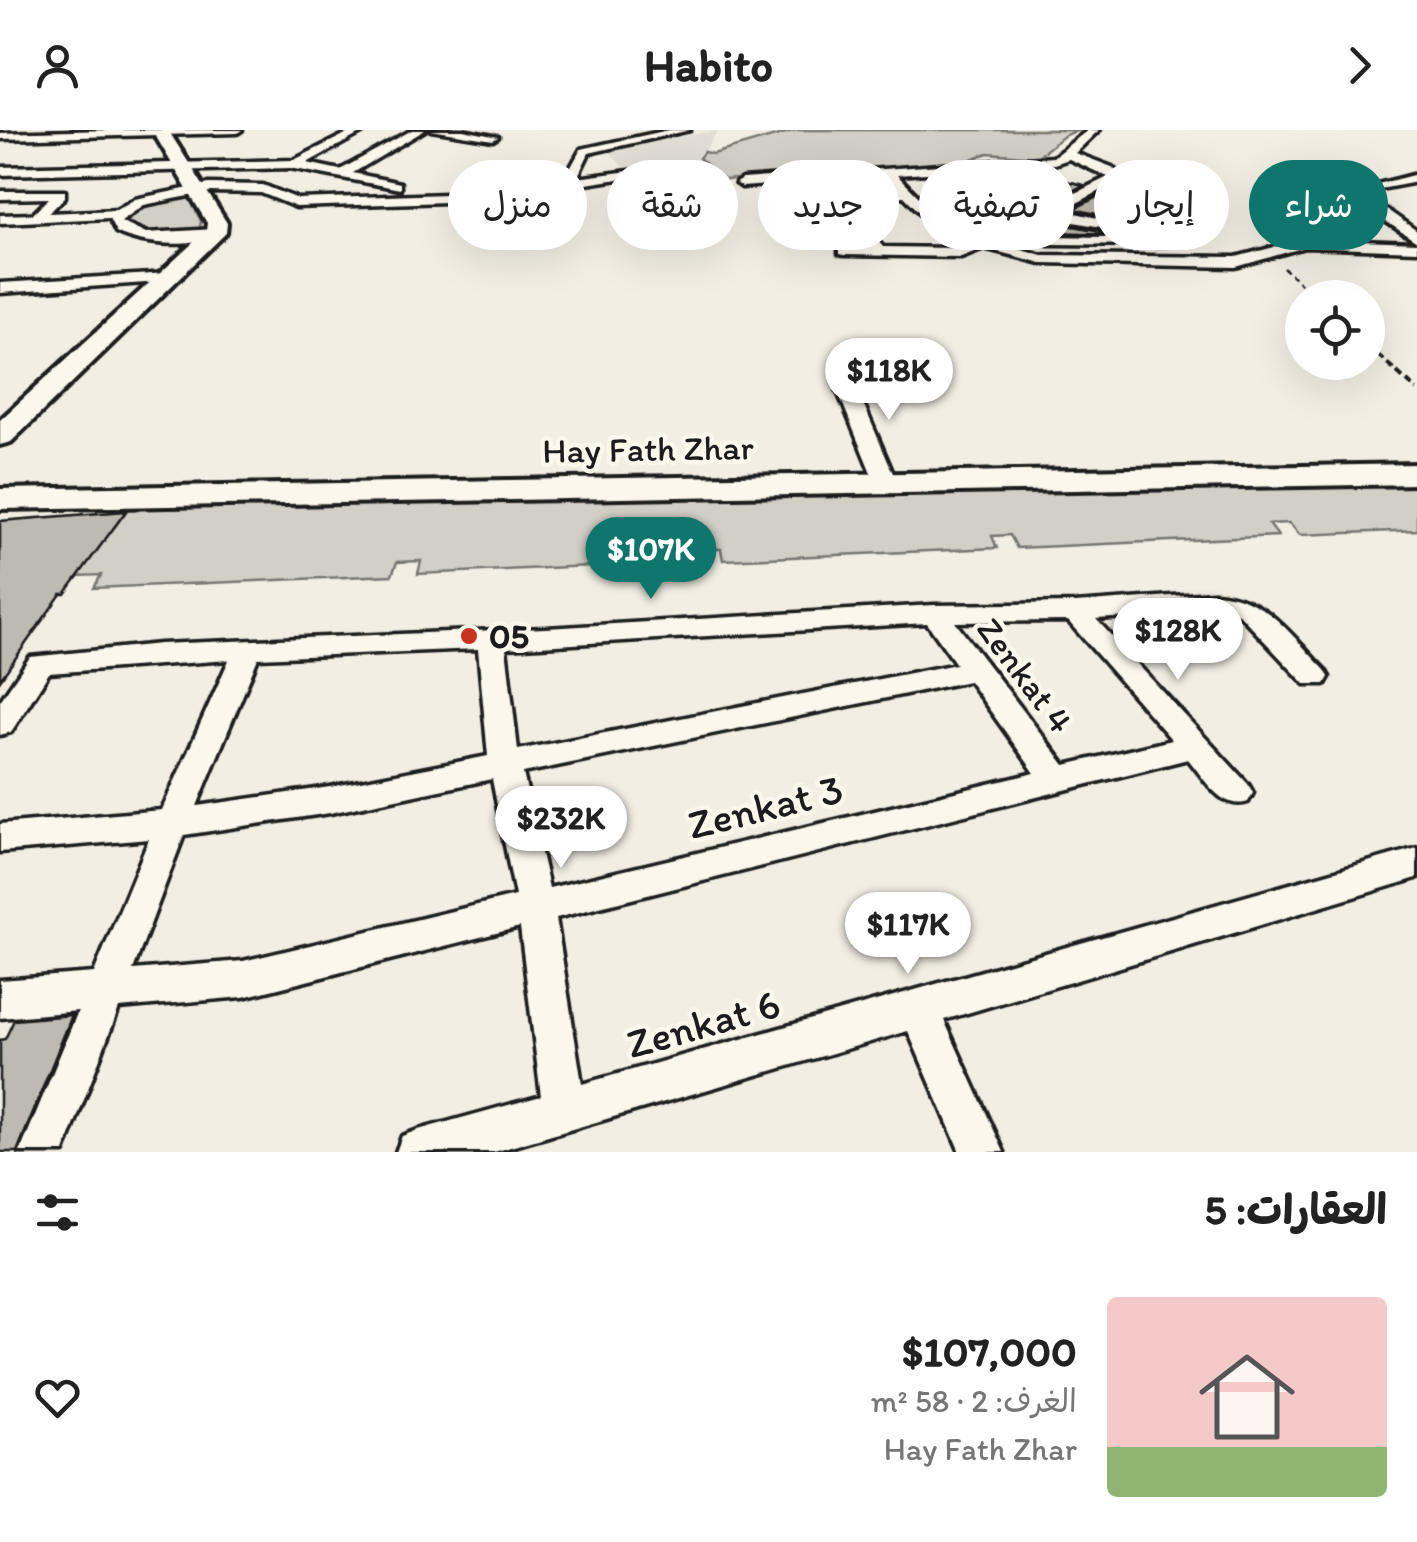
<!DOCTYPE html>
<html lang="ar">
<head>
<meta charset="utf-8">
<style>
  body { margin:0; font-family:Itim,"Playpen Sans Arabic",sans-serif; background:#f2f2f2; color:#222; direction:rtl; height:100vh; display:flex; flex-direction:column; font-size:38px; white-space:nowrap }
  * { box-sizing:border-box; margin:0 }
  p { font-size:32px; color:#767676 }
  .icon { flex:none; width:55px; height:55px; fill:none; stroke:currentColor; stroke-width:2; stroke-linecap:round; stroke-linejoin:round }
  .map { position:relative; height:1022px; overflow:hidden; direction:ltr }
  .sheet { display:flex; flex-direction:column; background:#fff; flex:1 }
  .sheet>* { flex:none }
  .hud { position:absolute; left:30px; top:30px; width:1358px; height:90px; direction:rtl; display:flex; gap:20px }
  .tools { position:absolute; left:1285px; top:150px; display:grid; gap:20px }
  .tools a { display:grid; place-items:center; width:100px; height:100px; border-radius:50%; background:#fff; box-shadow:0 10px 40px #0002; font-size:50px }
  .price { position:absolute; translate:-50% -85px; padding:0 22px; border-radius:35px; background:#fff; color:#222; font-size:32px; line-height:65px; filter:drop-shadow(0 2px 5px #0008) }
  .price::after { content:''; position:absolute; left:50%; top:60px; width:30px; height:22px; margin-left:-15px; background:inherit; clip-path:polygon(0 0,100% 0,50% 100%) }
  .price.on { background:#0f766e; color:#fff }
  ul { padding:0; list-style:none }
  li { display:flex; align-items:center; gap:30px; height:250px; padding:0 30px }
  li+li { border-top:2px solid #e0e0e0 }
  li span { display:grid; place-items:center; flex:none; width:280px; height:200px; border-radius:10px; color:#555 }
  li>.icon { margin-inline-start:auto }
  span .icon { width:120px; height:120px; fill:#fffc; stroke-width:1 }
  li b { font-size:42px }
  h2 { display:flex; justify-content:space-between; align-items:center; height:120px; padding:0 30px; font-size:42px }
  .tag { padding:0 35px; border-radius:45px; background:#fff; box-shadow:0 10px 40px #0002; font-size:35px; line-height:90px }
  .tag.on { background:#0f766e; color:#fff }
  header { display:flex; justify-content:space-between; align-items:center; height:130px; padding:0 30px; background:#fff; font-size:45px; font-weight:700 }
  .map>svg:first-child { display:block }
  .built { fill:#e2ded5 }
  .green { fill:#d2cfc6; stroke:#777671; stroke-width:2.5 }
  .building { fill:#bdbab1; stroke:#1c1c1c; stroke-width:2.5 }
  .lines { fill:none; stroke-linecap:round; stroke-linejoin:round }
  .street-casing { stroke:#1c1c1c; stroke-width:7 }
  .secondary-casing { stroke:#1c1c1c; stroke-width:8 }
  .path-far1 { stroke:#1c1c1c; stroke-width:2.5; stroke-dasharray:5 4; stroke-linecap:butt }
  .path { stroke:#1c1c1c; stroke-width:4; stroke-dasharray:8 5; stroke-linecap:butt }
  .street { fill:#fbf7ec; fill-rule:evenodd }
  .secondary { fill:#fbf7ec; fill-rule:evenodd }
  .poi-dot { fill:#c8321e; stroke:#fbf7ec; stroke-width:4 }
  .labels { text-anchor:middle; stroke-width:9; stroke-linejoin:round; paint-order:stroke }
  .street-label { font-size:35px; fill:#1c1c1c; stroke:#fbf7ec }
  .poi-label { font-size:35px; font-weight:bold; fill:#1c1c1c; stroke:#fbf7ec; text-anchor:start }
  .near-street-label { font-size:42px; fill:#1c1c1c; stroke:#fbf7ec }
</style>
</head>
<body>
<header><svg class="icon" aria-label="forward" viewBox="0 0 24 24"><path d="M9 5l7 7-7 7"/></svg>Habito<svg class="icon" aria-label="person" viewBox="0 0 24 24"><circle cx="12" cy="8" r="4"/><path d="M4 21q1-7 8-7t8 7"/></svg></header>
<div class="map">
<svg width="1417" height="1022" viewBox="0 0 1417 1022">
  <rect width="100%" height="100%" fill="#f2eee4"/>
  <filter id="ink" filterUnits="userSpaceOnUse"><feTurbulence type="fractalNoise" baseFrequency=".01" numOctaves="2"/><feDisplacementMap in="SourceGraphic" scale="20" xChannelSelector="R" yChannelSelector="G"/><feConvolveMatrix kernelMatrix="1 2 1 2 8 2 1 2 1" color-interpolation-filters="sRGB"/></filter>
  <g filter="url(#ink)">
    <path class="built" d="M719,0L699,28L732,57L637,61L627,47L630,45L608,20Z"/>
    <g class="green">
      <path d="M796,0H1075L1077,1L1065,5L1037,27L988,23L960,33L724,50L699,28L704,22L713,24Z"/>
      <path d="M188,65L201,91L199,102H153L128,93C133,71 168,68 188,65Z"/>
      <path d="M1417,353V400L1300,405L1289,393L1269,394L1278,406L1017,418L1010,405L992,406L997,418L723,430L721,419H699L700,431L418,444L421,431L397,432L392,445L94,458L101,445L78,446L128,379Z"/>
    </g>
    <g class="building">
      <path d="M1062,50L1084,55L1049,72L1024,66L1015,57H1048Z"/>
      <path d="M1109,61L1125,70L1106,80L1147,93L1139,98L1136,93L1074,79Z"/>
      <path d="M1018,80L1045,91L1117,104L1050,102L1001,89Z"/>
      <path d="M126,381L65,464H61L0,550V391Z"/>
      <path d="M72,885L17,1022H0V910L5,909L14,890Z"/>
    </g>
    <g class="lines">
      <defs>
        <g id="street">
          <path d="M108,0H242L237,3L0,9V3Z"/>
          <path d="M354,0H367L307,33L340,40L412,0H425L353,43L400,53V59L290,38L0,45V37L294,30Z"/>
          <path d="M431,0H463L498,7L493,10Z"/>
          <path d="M669,0H690L589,23L577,48L629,41L625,48L477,71L296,77L261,63L209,62L144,75L121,91L146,103L216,99L223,103C197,119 144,116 116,102L109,88L0,93V85L33,84L49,68L0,69V61H65V67L49,83L116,80L135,69L209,54L263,55L298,69L477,63L558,51L567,44L581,19Z"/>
          <path d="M1088,0H1099L1075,23L1112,37L1176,101V107L1166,115L1049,114L990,99L927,43L897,45L967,115L998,102L1005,106L997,112L1042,125L1236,127L1305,109L1341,110L1309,82L1307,79L1314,75L1359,111L1417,113V121L1305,117L1236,137L1041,133L984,118L961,127L844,125L839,124V118L867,117L831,72L815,69L822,65L897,59L884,46L742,57L736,53L742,49L1053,27ZM1069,29L1108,47L1049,76L954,53L941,42L1054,34ZM1114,54L1163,104L1158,108L1049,106L1000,93L966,64L1040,82L1046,87L1135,103V97L1063,80ZM904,66L954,118L883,117L844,71Z"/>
          <path d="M1417,44V52L1380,59L1374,55Z"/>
          <path d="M1373,77H1383L1417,101V112L1373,83Z"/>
          <path d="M169,143L177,148L175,151L0,163V153Z"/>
          <path d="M844,246L854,252L898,355L895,360H879L876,355L834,252Z"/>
          <path d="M1214,463C1268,467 1289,504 1325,540L1329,547L1325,554H1305L1240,485L1231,481L1096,489L1248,654L1253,663L1248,672C1221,681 1204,648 1188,629L556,788L582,954L1417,718V748L944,890L1004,1022H960L908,901L494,1022H396L402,1006L418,1000L541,966L520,797L243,867L119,878L64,1022H20L78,881L0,888V850L94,843L149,709L0,722V694L162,680L229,530L49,543L11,602L0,605V571L30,527L160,514L546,498L934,475L1075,473ZM1068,491L1172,610L1065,635L955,492ZM927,493L956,534L518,620L506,518ZM478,519L488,626L330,657L197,676L258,528ZM969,551L1035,643L549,758L523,643ZM492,649L515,766L243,831L133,840L184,705L330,683Z"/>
        </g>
        <g id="secondary">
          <path d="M152,0H168L227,93L226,103L11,312L0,315V290L206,101L207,93Z"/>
          <path d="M1417,334V354L0,379V359Z"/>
        </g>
      </defs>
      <use href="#street" class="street-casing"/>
      <use href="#secondary" class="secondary-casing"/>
      <g class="path-far1">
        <path d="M630,55L636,62L726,59"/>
        <path d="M1284,138L1317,168"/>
      </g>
      <path class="path" d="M1368,216L1417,260"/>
      <use href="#street" class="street"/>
      <use href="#secondary" class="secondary"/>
    </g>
  </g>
  <circle class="poi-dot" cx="469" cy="506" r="10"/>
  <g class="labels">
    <g class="street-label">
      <text transform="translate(648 319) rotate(-1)" y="12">Hay Fath Zhar</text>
      <text transform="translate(1025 545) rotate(53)" y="12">Zenkat 4</text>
    </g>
    <g class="poi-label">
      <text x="489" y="518">05</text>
    </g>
    <g class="near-street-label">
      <text transform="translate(765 676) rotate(-14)" y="15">Zenkat 3</text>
      <text transform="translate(703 893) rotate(-16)" y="15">Zenkat 6</text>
    </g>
  </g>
</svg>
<div class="tools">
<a><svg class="icon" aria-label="locate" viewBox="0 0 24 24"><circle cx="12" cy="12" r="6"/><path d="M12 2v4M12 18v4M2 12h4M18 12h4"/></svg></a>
</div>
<b class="price" style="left:889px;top:293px">$118K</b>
<b class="price on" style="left:651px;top:472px">$107K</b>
<b class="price" style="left:1178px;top:553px">$128K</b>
<b class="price" style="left:561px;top:741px">$232K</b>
<b class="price" style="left:908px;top:847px">$117K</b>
<div class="hud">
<a class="tag on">شراء</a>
<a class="tag">إيجار</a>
<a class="tag">تصفية</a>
<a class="tag">جديد</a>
<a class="tag">شقة</a>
<a class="tag">منزل</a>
</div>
</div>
<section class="sheet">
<h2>العقارات: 5<svg class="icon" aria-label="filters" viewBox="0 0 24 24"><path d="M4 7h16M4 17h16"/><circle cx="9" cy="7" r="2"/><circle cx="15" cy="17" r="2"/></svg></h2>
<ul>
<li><span style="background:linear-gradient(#f6c9c9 75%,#8fb573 0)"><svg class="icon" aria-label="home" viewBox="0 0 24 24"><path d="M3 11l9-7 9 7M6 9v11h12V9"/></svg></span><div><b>$107,000</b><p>الغرف: 2 · 58 m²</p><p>Hay Fath Zhar</p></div><svg class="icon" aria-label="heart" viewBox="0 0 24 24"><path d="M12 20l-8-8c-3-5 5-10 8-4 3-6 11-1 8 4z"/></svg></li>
</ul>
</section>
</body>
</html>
